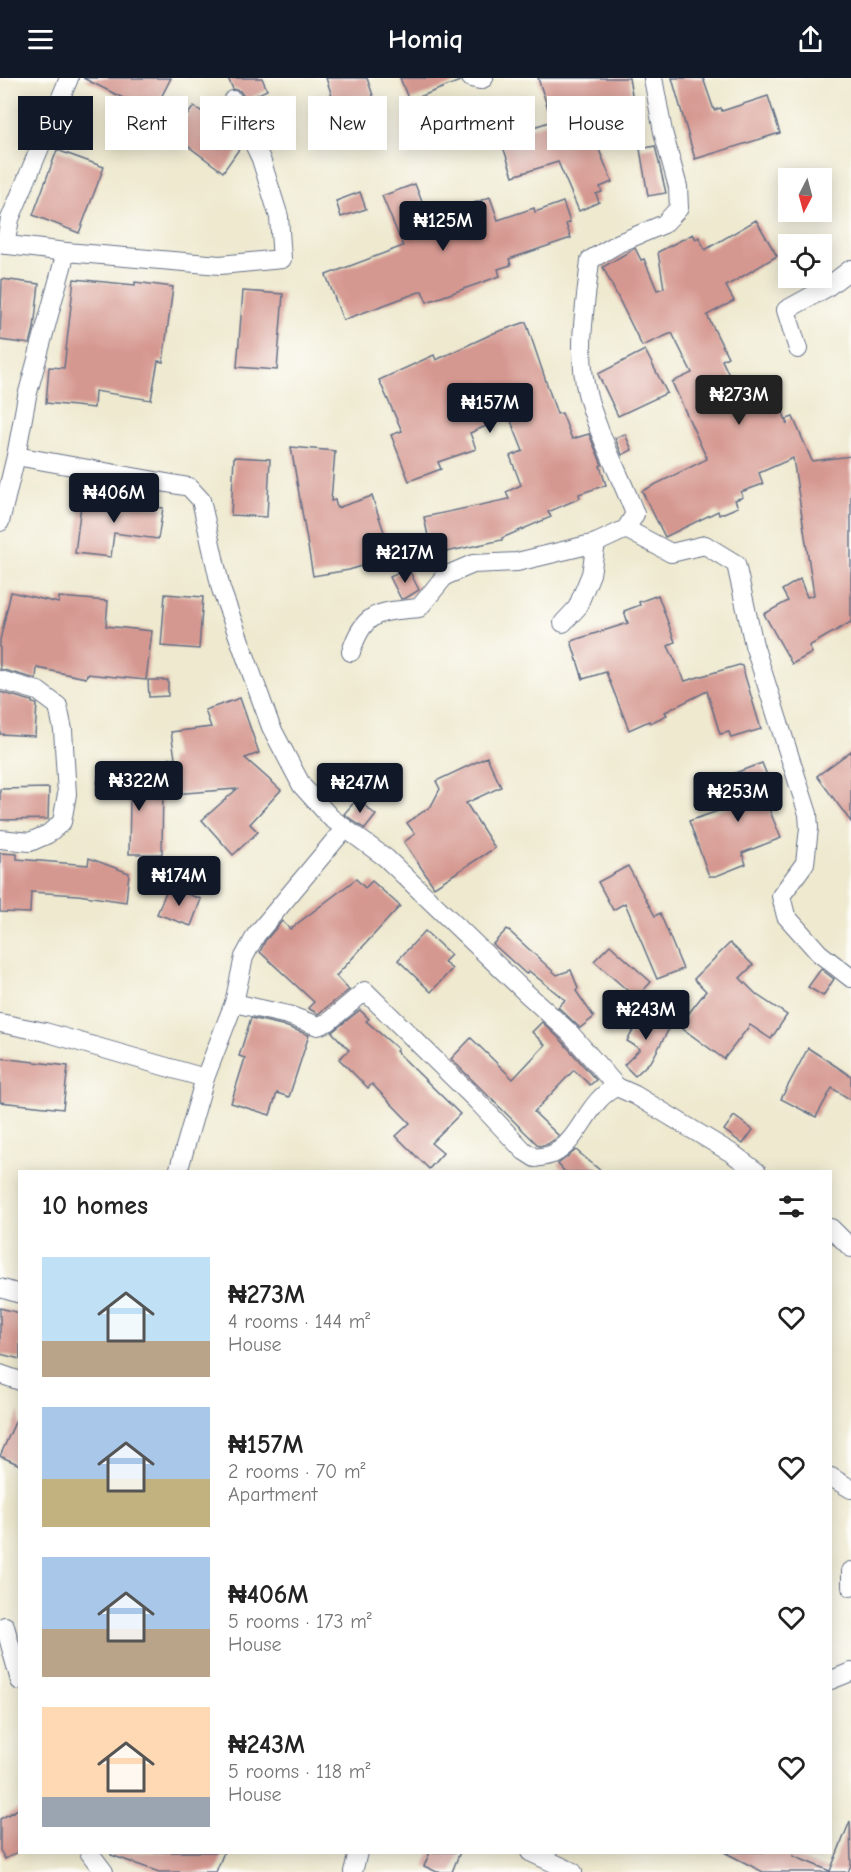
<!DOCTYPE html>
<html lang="en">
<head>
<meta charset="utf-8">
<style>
  body { margin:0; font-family:"Comic Neue",sans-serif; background:#f2f2f2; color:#222; height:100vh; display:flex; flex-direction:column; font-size:22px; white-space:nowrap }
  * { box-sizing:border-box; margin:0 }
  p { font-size:20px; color:#767676 }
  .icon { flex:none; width:33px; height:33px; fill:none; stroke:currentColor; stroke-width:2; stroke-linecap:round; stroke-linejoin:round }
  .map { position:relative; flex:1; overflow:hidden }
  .side { position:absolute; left:18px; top:1092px; width:814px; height:684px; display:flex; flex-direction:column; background:#fff; border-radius:0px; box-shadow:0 3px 15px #0003 }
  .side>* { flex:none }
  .guide { position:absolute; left:18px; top:18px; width:816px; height:54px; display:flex; gap:12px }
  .needle { width:39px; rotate:186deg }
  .tools { position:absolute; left:778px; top:90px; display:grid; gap:12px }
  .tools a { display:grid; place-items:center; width:54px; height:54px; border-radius:0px; background:#fff; box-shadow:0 3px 15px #0003; font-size:30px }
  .price { position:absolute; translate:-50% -51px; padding:0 14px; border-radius:6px; background:#111827; color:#fff; font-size:20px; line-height:39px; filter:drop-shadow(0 2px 3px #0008) }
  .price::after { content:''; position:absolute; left:50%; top:36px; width:18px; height:14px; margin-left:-9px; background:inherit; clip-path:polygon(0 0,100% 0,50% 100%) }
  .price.current { background:#222; color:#fff }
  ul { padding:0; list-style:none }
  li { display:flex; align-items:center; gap:18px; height:150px; padding:0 24px }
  li span { display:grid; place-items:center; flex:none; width:168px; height:120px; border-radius:0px; color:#555 }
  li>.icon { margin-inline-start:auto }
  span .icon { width:72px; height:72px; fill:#fffc; stroke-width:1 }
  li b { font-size:26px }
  h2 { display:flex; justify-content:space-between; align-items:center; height:72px; padding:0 24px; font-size:26px }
  .tag { padding:0 21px; border-radius:0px; background:#fff; box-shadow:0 3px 15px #0003; font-size:21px; line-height:54px }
  .tag.current { background:#111827; color:#fff }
  header { display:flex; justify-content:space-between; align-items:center; height:78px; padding:0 24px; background:#111827; color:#fff; font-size:27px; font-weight:700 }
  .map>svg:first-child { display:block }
  .building { fill:#d59890 }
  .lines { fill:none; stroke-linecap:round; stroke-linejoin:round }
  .street-casing { stroke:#657086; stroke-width:20 }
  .street { stroke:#fff; stroke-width:18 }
</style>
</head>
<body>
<header><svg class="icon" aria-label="menu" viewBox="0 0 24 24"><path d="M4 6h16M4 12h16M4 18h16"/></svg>Homiq<svg class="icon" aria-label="share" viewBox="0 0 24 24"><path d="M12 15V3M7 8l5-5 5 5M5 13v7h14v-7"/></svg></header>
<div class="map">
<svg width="851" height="1794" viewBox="0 0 851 1794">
  <rect width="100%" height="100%" fill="#fdfcf7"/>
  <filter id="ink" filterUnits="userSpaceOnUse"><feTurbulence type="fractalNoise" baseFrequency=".0167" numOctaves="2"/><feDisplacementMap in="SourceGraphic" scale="12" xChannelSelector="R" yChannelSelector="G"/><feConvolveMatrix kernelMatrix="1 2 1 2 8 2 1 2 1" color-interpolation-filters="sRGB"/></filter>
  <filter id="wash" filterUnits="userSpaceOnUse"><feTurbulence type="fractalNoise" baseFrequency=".008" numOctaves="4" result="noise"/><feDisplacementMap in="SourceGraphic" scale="24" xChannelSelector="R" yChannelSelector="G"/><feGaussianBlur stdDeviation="1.35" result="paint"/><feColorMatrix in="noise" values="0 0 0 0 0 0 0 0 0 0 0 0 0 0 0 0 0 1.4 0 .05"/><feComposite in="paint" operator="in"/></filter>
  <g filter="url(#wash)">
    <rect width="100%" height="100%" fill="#eee9cf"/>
    <g id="blocks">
      <g class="building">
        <path d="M83,0H171L153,35Z"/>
        <path d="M228,0H262L267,12L246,22L240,13L233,11Z"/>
        <path d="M326,0H367L377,29L365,33L374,50L357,58L348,39L340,42Z"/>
        <path d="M400,0H460V3L409,23Z"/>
        <path d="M538,0H629L636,39L598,46L603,62L596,64L612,104L600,109L602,114L596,116L599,124L579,133L558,84L513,98L500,60L552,43Z"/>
        <path d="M672,0H703L714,32L721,30L722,33L768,18L780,55L695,81Z"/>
        <path d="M194,28L229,53L226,57L242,67L223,94L173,57Z"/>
        <path d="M655,68L666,115L648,118L640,71Z"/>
        <path d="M57,72L104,89L79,155L33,137Z"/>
        <path d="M415,106L432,149L469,135L466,128L490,119L498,142L534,130L535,134L563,124L570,144L566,146L571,160L509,181L511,187L498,191L500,198L427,224L422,213L343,242L326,197L403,168L382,118Z"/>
        <path d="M360,114L366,131L341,139L336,123Z"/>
        <path d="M756,142L777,178L726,208L734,223L707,237L728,279L722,282L737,314L774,303L787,347V341L793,339L812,383L851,378V544L809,568L812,575L792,586L764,536L788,523L782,512L800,501L807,519L814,517L793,380L759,395L763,406L741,414L743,419L735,422L738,429L719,437L718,433L665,459L642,413L707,381L672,304L692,295L672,255L642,268L603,189L635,170L641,182L644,181L657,212L664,210L658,174L693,156L696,161L699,159L705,172Z"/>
        <path d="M2,201L39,206L34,250L30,266L0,262Z"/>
        <path d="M74,201L135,207V204L173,209L163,284L158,283L151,322L95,313L94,330L46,325L49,289L64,290Z"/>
        <path d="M243,213L283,216L277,292L237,289Z"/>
        <path d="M526,244L557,336L562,335L572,361L589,356L602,387L600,388L606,407L579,416L580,420L548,434L551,439L502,460V462L432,477L424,439L509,421L506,414L521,407L510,378L523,373L509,338L470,355L476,371L438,384L441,391L409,403L391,357L402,353L379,302L434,277L436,282L494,255Z"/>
        <path d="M645,272L667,315L618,338L598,296Z"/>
        <path d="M625,356L632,372L622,377L615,360Z"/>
        <path d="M291,369L335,373L331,423L335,422L337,430L372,418L392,478L349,492L313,498Z"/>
        <path d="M234,379L270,381L267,439L231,437Z"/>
        <path d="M82,419L163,430L158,461L114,455L111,479L75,475Z"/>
        <path d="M408,490L419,512L406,520L401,521L390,499Z"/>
        <path d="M11,514L59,525V519L108,523L106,548L152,553L146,602L87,596L86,600L37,590L36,601L0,591V562Z"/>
        <path d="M165,516L203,519L199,571L161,568Z"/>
        <path d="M658,517L675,564L668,568L685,603L739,587L742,588L761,651L731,660L729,654L720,656L707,613L665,634L667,637L650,645L649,643L629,652L606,594L583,601L571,563L628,545L624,533L640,527L639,524Z"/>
        <path d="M148,602H168V618L149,619Z"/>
        <path d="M0,614L32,623V625L37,626L35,658L0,656Z"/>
        <path d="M240,620L259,675L245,680L281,712L250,746L258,754L233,777L202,742L237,711L173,716L170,680H175L171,654L211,649L205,632Z"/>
        <path d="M851,673V744L817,698Z"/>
        <path d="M487,679L501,709L466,725L495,770L434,809L404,764L415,756L407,745L431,728L440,711L436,703Z"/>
        <path d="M762,685L777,722L767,726L781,760L742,775L746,786L716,798H709L689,743L738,726L727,698Z"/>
        <path d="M98,698L163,706L162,776H129L130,721L96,717Z"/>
        <path d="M49,710L48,741L0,742V711Z"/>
        <path d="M357,721L376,737L365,751L344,736Z"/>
        <path d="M0,775L17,776V781L88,787L89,780L129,795L126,824L78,817L31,814L30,835L0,834Z"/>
        <path d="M628,788L655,838L660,835L683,891L657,901L625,825L613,832L598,804Z"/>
        <path d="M356,801L365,810L372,803L400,828L336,898L349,912L318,936L308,930L314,924L260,874L265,863L282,843L290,851Z"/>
        <path d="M168,809L201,821L191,848L157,836Z"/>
        <path d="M507,851L557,897L571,892L578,910L576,913L594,939L580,950L558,929L565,922L529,893L526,896L493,866Z"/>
        <path d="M425,853L451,877L444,884L452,891L431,914L398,882Z"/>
        <path d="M730,865L753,887L740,900L757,917L787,937L771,961L750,947L724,981L679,948L706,913L694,901Z"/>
        <path d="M610,867L651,904L636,920L594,883Z"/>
        <path d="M821,891L834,901L823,918L808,909Z"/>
        <path d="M360,932L369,941L366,943L398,971L396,973L460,1036L431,1065L443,1075L429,1091L396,1058L410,1045L372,1006L368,1010L339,981L349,972L332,954Z"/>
        <path d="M645,932L671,947L652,982L635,998L624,987L640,971L627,963Z"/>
        <path d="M251,940L282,947L309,957L289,1019L277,1015L270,1037L231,1025L245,980L239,978Z"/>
        <path d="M542,944L561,962L596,1002L590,1007L574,992L534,1034L559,1058L548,1066L539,1068L451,981L471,960L513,1001L545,967L532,954Z"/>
        <path d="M808,970L851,998V1022L832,1010L816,1039L781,1021Z"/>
        <path d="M0,980L68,988L63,1031L0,1024Z"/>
        <path d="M734,1038L753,1052L743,1066L724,1052Z"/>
        <path d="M576,1072L602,1094H565L558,1086Z"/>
        <path d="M0,1230L20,1235V1281L0,1276Z"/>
        <path d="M20,1333V1387L0,1378Z"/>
        <path d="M20,1730V1773L5,1781L0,1772V1741Z"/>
        <path d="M850,1743L851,1787L848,1794H763L724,1774H794L793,1778L830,1793Z"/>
        <path d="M111,1774H224L216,1794H159L111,1777Z"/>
        <path d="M430,1774H460L452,1794H437L424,1788Z"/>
      </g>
    </g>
  </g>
  <g filter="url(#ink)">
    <use href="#blocks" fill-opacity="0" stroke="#657086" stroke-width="1.5"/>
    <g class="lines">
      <defs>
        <g id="street">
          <path d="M471,0L480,2L484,0"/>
          <path d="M0,166L66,174L220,187L282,181L279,139L261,81L233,22"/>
          <path d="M5,167L10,141L69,0"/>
          <path d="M798,271L786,232L826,210L851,191"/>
          <path d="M16,378L189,409L201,422L221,511L271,649L302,708L331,740L386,780L525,914L569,954L617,1009"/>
          <path d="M0,444L16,378L27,318L66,174"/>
          <path d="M626,451L635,436C620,396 597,355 587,315C576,271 586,226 590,182L619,165L664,146L679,130L678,109L663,54L653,0"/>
          <path d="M563,545L577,530L591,496L596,465"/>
          <path d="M351,574C364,532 380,534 419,530L445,498L473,486L517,484L596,465L626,451L671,475L705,467L736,486L754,567L808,736L809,750L805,785L781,818L786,838L819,875L851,900"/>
          <path d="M0,602L38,613L58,628L63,652L67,716L62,744L48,756L30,764L0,761"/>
          <path d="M234,925L288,937L318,948L328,944L365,913L477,1023L524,1073L535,1080C541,1079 548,1078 553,1076C581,1062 588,1020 617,1009L635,1017L733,1076L757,1094"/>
          <path d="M0,945L45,954L205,1000"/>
          <path d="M178,1094L205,1000L234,925L244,879L256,857L345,750"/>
          <path d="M831,1150L851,1170"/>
          <path d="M0,1210L20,1216"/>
          <path d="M0,1296L20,1303"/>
          <path d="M831,1399L851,1411"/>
          <path d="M851,1493V1509"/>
          <path d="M5,1548L20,1603"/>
          <path d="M831,1602L851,1594"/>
          <path d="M89,1774L104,1794"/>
          <path d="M530,1774L573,1794"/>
          <path d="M353,1794L358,1774"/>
        </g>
      </defs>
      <use href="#street" class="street-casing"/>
      <use href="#street" class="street"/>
    </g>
  </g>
</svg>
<div class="tools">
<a><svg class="needle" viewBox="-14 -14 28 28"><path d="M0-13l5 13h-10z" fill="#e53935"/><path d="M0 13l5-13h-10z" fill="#767676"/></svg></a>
<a><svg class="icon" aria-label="locate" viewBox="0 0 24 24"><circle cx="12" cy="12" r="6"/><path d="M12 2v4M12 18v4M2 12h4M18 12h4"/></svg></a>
</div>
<b class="price" style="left:443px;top:174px">₦125M</b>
<b class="price current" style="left:739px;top:348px">₦273M</b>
<b class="price" style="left:490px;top:356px">₦157M</b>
<b class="price" style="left:114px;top:446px">₦406M</b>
<b class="price" style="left:405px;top:506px">₦217M</b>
<b class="price" style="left:139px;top:734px">₦322M</b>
<b class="price" style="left:360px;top:736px">₦247M</b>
<b class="price" style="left:738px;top:745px">₦253M</b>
<b class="price" style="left:179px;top:829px">₦174M</b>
<b class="price" style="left:646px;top:963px">₦243M</b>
<div class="guide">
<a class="tag current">Buy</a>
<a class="tag">Rent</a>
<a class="tag">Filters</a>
<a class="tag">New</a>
<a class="tag">Apartment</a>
<a class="tag">House</a>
</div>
<section class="side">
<h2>10 homes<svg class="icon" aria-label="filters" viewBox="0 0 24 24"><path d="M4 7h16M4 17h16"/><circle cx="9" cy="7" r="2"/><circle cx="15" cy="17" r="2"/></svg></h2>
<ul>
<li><span style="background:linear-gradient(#bfe0f5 70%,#b9a48a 0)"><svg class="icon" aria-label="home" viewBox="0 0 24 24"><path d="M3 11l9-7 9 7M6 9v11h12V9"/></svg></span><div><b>₦273M</b><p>4 rooms · 144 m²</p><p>House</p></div><svg class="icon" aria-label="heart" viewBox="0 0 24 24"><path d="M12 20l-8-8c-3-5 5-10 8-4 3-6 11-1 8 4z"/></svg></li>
<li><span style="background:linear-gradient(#a9c7e8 60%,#c2b280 0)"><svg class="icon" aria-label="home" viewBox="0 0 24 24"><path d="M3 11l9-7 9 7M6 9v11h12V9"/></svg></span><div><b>₦157M</b><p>2 rooms · 70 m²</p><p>Apartment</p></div><svg class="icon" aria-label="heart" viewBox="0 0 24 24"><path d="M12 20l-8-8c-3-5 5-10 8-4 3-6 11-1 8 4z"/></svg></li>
<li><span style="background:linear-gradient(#a9c7e8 60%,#b9a48a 0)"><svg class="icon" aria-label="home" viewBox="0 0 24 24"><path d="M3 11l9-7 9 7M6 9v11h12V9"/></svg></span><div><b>₦406M</b><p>5 rooms · 173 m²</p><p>House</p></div><svg class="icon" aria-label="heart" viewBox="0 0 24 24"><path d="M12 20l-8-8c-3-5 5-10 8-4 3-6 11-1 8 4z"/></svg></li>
<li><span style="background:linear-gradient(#ffd9b3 75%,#9aa5b1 0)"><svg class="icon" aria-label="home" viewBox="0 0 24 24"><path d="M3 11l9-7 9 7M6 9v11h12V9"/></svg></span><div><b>₦243M</b><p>5 rooms · 118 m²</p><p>House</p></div><svg class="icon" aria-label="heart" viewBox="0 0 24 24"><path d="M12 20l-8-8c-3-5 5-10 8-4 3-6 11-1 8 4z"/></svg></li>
</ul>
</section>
</div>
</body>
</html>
